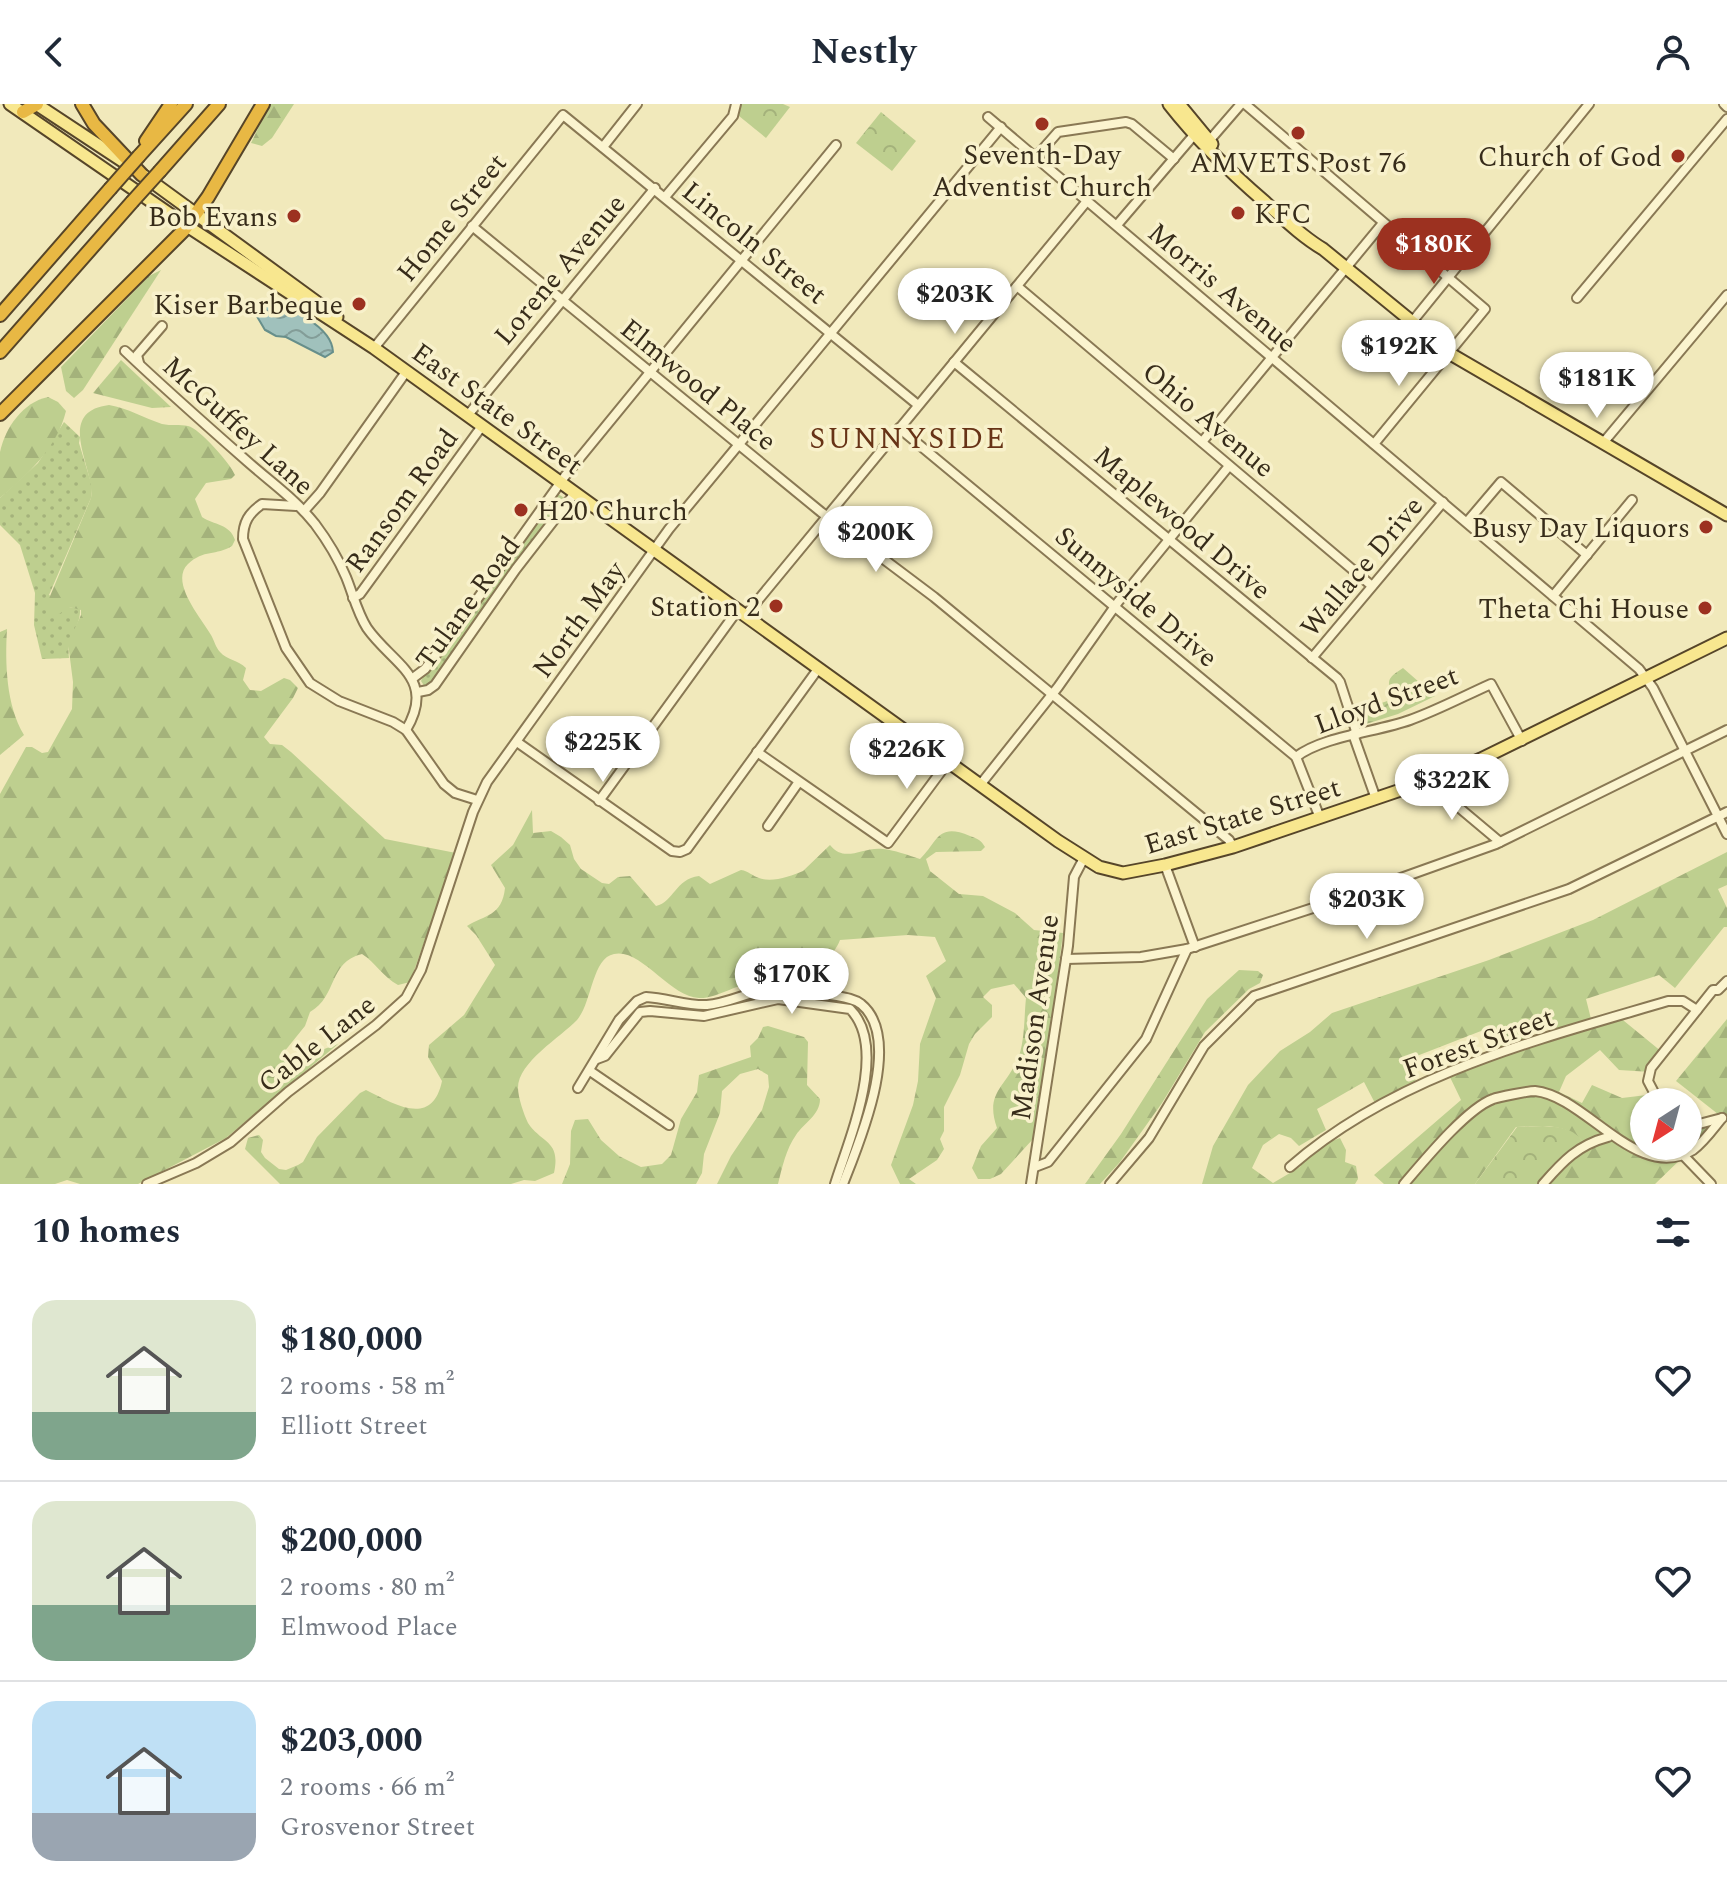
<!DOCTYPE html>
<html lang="en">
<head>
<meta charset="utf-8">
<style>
  body { margin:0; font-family:Spectral,serif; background:#f6f6f7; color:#1f2937; height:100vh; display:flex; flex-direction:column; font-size:30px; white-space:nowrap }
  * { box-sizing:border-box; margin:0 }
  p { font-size:26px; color:#747a83 }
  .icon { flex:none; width:44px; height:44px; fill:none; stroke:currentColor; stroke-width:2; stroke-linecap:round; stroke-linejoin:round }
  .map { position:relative; height:1080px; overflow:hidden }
  .panel { display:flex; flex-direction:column; background:#fff; flex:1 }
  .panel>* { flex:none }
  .needle { width:52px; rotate:216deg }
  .fabs { position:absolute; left:1630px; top:984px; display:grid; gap:16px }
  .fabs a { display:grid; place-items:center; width:72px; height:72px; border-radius:50%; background:#fff; box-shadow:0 2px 6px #0004; font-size:40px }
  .price { position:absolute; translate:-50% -68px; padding:0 18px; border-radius:28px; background:#fff; color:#222; font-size:26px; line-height:52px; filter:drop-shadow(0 2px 4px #0008) }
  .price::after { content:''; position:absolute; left:50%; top:48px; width:24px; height:18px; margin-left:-12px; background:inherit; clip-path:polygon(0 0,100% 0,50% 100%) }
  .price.active { background:#9c3120; color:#fff }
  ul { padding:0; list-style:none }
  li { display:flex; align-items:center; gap:24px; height:200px; padding:0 32px }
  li+li { border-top:2px solid #e0e1e3 }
  li span { display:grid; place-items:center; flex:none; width:224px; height:160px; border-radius:24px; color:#555 }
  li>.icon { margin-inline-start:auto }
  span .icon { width:96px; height:96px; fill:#fffc; stroke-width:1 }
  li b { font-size:34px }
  h2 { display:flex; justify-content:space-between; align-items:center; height:96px; padding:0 32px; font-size:34px }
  header { display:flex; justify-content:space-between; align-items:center; height:104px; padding:0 32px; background:#fff; font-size:36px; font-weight:700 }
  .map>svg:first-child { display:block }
  .grass { fill:url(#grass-dots) }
  .forest { fill:url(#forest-firs); fill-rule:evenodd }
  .park { fill:url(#park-crowns) }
  .water { fill:url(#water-waves); stroke:#678f8b; stroke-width:2 }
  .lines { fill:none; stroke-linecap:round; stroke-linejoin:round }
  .minor-casing { stroke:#897854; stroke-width:12 }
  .major-casing { stroke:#564529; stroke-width:15 }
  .highway-casing { stroke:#564529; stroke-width:16 }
  .minor { stroke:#fbf4cf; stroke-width:8 }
  .major { stroke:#f8e78f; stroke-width:11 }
  .highway { stroke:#e8b844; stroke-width:12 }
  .highway-bridge-casing { stroke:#564529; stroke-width:16; stroke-linecap:butt }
  .highway-bridge { stroke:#e8b844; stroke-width:12 }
  .poi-dot { fill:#9c3120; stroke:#f8f1cb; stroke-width:3 }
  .labels { text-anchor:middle; stroke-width:7; stroke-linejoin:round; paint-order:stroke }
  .poi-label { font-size:28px; fill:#372c1a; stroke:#f8f1cb; text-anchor:end }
  .street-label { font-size:28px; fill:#372c1a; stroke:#f8f1cb }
  .neighbourhood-label { font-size:30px; letter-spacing:2px; fill:#673316; stroke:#f8f1cb }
</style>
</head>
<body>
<header><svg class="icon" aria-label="back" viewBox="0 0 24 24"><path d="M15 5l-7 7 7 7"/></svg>Nestly<svg class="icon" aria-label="person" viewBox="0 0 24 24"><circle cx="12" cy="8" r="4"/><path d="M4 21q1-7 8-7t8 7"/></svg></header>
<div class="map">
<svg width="1727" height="1080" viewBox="0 0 1727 1080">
  <defs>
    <pattern id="grass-dots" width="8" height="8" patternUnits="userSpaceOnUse" patternTransform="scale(2)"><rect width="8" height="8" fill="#becf8f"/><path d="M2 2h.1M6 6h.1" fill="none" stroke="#a4b27b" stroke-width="1.8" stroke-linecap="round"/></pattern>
    <pattern id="forest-firs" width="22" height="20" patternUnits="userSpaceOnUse" patternTransform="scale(2)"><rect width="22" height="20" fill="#becf8f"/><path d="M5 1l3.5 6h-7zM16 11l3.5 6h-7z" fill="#a4b27b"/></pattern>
    <pattern id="park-crowns" width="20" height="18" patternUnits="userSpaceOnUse" patternTransform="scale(2)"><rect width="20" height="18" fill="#becf8f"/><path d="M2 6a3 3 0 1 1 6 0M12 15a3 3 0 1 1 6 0" fill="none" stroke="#a4b27b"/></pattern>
    <pattern id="water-waves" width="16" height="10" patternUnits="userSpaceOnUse" patternTransform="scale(2)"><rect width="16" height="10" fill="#a0c1bc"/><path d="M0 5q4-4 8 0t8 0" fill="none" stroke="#839d98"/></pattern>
  </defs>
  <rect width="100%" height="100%" fill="#f1e9bb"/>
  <g class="grass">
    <path d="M64,318L80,333L79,339L92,382L91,394L49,491L69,503L80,505C81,524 66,532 69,554L42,555L34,521L35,489L20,441L0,421V394L38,359Z"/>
    <path d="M558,390L566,395L430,582L425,583L421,577L423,573L484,494Z"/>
  </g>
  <g class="forest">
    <path d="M270,0H294L272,34L262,42L251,39Z"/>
    <path d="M161,166L83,286L74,294L66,287L61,263L149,172Z"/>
    <path d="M121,256L171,303L152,304L93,289Z"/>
    <path d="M48,293L58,298L66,307C57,344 28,370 0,394C0,380 0,362 0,348C5,324 23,298 48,293Z"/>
    <path d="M109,301C128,304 144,314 162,320C171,322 180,320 188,322C199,324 231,360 235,371L231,375L206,379L195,395L202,413C214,421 230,420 235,436L232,442C216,452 204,445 188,460C169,478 202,515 211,531C214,536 216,544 220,548C227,556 238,556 246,564L243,576L250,586L261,587L284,574L290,576L298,584L293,594L264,633L270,640L282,641L291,648L385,735L456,749L410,878L398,881C383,873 376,859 362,850C328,858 338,892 310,908L305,922L284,948L291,957L338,940L226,1034L138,1080H80L67,1076L55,1080H0V690L26,643H32L42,649L48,648L72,605L73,578L68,539L81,511V506L69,503L59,510L49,503L48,497L91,394C96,366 53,308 109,301Z"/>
    <path d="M7,525C5,559 6,601 24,631L0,651V528Z"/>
    <path d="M532,706L533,729L551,727L561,733L570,741L574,755L581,765L602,779L609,780L618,773L630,772L656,802C674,798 675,775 699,772L710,780L741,766C749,767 752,772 759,774C772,779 791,772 803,767L830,741C845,760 863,742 883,745C894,746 908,751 920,755C938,738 937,718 970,732C978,735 981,736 985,743L981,747L936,748L926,755L930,767L959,790L983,792L1015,809L1034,826L1063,829L1045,971L1033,1035L1001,1070L990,1075H978L972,1064L981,1042L997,1024C985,990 1004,984 1017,957C1025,940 1024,913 1026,894L1014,880L991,885L983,893L992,901V913L975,930L969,940L960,971L944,1003V1027L940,1035L944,1045L937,1056L909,1075L916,1080H900L891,1061L913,1001L918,977L920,940L936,894L926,872L946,857L935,833L908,831L840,836C834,853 818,858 812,875C792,877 771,875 752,879C735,881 715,895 699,894C670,893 641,844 614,850C592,854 592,899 577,916C561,933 518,958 518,984C518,993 524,1011 528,1019C542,1040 561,1036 554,1069L535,1077L524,1076L511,1080H280L245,1045L248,1034L259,1031L263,1036L261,1048L265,1054L279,1065L286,1066L298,1061L303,1058L317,1033L360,989L366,986C393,999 432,1025 442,977L428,953L429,941L464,911L495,861L476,831L467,822C485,811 502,812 505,784L491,761L513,741Z"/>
    <path d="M1727,748V781L1718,785L1727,804V823H1724L1675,884L1659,871L1586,895L1592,919L1618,912L1662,948L1651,968L1619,966L1600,946L1566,972L1559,988L1582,999L1592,981L1622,994L1655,990L1661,998H1644V1042H1688V1017L1713,1024L1655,1080H1544L1585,1040C1567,1018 1542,1022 1516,1023L1475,1080H1384L1374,1071L1461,996L1448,969L1490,951L1481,927L1409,955L1417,981L1377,1003L1364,978L1317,1005L1326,1026L1299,1042L1291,1034L1279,1030L1263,1041L1252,1064L1273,1079L1300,1063L1305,1053L1329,1038L1340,1034L1346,1046L1345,1058L1356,1062L1358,1075L1355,1080H1202L1213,1042L1248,981L1280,947L1310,928L1332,909L1489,856L1593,816ZM1547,911L1554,932L1534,939L1528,917Z"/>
    <path d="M1239,866L1258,867L1263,871L1260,879L1249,885L1205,928L1162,999L1120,1058L1100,1080H1085L1121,1030L1207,895Z"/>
    <path d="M1727,915V1013L1723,1014L1676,977Z"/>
    <path d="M768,922L804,933L808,938L807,981L820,995C820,1011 804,1019 796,1031C786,1045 782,1064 778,1080H717L731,1052L762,1006L769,983L768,971L758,965L740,970L722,987L720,1009L704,1050L702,1069L696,1080H562L570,1060L571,1027L575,1016L588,1015L601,1036L619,1052L641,1063L662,1060L671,1051L681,1015L697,988L699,971L751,953L750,942L758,934L763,923Z"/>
  </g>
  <g class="park">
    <path d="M740,0H783L790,3L766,34L739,12Z"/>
    <path d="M881,8L916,37L892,67L856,39Z"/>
    <path d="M1403,564L1435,592L1398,610L1366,620L1361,606L1393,595C1387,576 1386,575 1403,564Z"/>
    <path d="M1543,1022C1560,1023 1573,1024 1583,1038L1544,1080H1475L1517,1023Z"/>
  </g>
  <path class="water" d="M267,198C289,203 332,222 333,248L325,253L286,233L276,232L265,226L255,209L259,202Z"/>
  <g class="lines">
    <defs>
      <g id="minor">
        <path d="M1245,0L1485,205L1374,340"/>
        <path d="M1724,0L1727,3"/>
        <path d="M988,13L1639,565L1653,584L1727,730"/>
        <path d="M1209,37L1241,0"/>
        <path d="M603,43L637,0"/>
        <path d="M1036,53L1058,28L1126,18L1132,20L1174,55"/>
        <path d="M665,93L733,12L736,0"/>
        <path d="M1117,121L1194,31"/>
        <path d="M472,122L821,408L934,493L1229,736L1233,743"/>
        <path d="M1017,182L1372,482"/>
        <path d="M1577,194L1727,15"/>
        <path d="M1412,218L1589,0"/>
        <path d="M374,244L563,11L918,301"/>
        <path d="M125,247C165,285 207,322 248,358C273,380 294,394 315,420C327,436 338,454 346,473C353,490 357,508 367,524C393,561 437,574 406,626"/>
        <path d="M954,258L1337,574L1340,578L1357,630"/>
        <path d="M139,259L137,251L162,222"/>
        <path d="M468,311L655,84"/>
        <path d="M899,324L1296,653L1320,714"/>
        <path d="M1202,338L1383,119"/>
        <path d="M1603,339L1727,191"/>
        <path d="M296,402L262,400C249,409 243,418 243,435L286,544L310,579L339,597L393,618L406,626L444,680L455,689L477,696"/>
        <path d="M304,407L320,389L406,268"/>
        <path d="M1467,418L1501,378L1587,451"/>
        <path d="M1553,492L1632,396"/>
        <path d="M353,494L360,490L482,322"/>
        <path d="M745,512L1087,97"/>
        <path d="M1312,554L1443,398"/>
        <path d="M413,574L425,565L463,515L565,372L836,41"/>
        <path d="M418,588L428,586L435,581L516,465L575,389"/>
        <path d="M1353,630L1376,695"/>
        <path d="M517,638L672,747L680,748L687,745L818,565"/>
        <path d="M757,648L888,739L948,658"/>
        <path d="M1296,653C1323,632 1377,628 1410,616C1438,606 1464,592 1491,580L1522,637"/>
        <path d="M1433,675L1444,691L1500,738"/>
        <path d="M980,681L1058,583L1118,498L1229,362"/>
        <path d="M599,697L737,507"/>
        <path d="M768,722L798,679"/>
        <path d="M1165,761L1195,843"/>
        <path d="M1066,855L1141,853L1187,845L1359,789L1496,740L1727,626"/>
        <path d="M597,955L605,952L640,908L650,907L704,912L778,895L850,905C889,944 849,1035 835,1080"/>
        <path d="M590,967L669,1021"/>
        <path d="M578,984L619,916L637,897L646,893C667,894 687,902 707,901C731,899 753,885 778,884C794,883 811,887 826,890C838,893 852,893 861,900C904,935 859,1039 843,1080"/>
        <path d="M1659,998L1648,977L1651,964L1713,886H1718L1727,877"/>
        <path d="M1688,1017L1699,1020L1722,1014"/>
        <path d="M1683,1051L1711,1080"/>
        <path d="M1035,1063L1048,1058L1146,935L1187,845"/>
        <path d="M1290,1063C1395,971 1536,936 1668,897H1683L1697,906"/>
        <path d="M147,1080L196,1059L231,1038L288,988L376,921L406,894L421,866L473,708L487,678L669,425L1001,23"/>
        <path d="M1031,1080L1068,842L1074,773L1084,754"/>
        <path d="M1110,1080L1149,1034L1204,942L1254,892L1569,785L1727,708"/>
        <path d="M1404,1080C1423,1058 1466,1005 1493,995C1498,993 1529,987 1535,987C1586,992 1638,1080 1693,1046C1704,1038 1713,1025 1722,1014"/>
        <path d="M1543,1080C1563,1057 1578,1041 1608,1033"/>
      </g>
      <g id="major">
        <path d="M10,0L187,122L374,244L1058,737L1099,763L1123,769L1165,761L1233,743L1433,675L1481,655L1727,534"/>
        <path d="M36,0L130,62"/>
        <path d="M1169,0C1198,37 1229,67 1265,98C1283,114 1301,132 1323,145L1454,252L1727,411"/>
        <path d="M1179,0L1212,40"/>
        <path d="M144,72L337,213"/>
      </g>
      <g id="highway">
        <path d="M82,0L94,20L142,71"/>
        <path d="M23,8L37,0"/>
        <path d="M146,37L171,0"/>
        <path d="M139,52L186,0"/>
        <path d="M160,67L219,0"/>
        <path d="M0,211L110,85"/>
        <path d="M0,248L132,98"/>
        <path d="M0,310L184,126L208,93L263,0"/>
      </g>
    </defs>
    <use href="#minor" class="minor-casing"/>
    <use href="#major" class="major-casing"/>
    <use href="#highway" class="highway-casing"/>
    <use href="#minor" class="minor"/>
    <use href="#major" class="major"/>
    <use href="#highway" class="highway"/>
    <defs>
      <g id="highway-bridge">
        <path d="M110,85L139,52"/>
        <path d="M132,98L160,67"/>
      </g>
    </defs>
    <use href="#highway-bridge" class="highway-bridge-casing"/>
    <use href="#highway-bridge" class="highway-bridge"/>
  </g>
  <g class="poi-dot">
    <circle cx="1042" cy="20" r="8"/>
    <circle cx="1298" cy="29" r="8"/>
    <circle cx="1678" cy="52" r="8"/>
    <circle cx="1238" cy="109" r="8"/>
    <circle cx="294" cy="112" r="8"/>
    <circle cx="359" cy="200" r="8"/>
    <circle cx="521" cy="406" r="8"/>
    <circle cx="1706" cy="423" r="8"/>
    <circle cx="776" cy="502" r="8"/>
    <circle cx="1705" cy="504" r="8"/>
  </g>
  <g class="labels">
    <g class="poi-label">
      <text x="1042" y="60" text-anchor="middle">Seventh-Day<tspan x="1042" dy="32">Adventist Church</tspan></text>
      <text x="1662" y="62">Church of God</text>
      <text x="1298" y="68" text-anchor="middle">AMVETS Post 76</text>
      <text x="1254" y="119" text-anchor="start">KFC</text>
      <text x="278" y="122">Bob Evans</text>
      <text x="343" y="210">Kiser Barbeque</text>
      <text x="537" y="416" text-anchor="start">H20 Church</text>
      <text x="1690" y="433">Busy Day Liquors</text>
      <text x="760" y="512">Station 2</text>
      <text x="1689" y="514">Theta Chi House</text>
    </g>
    <g class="street-label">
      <text transform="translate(451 113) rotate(-51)" y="10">Home Street</text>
      <text transform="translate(755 138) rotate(39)" y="10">Lincoln Street</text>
      <text transform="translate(559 165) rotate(-50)" y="10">Lorene Avenue</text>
      <text transform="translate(1223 183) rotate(40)" y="10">Morris Avenue</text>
      <text transform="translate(699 280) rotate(39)" y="10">Elmwood Place</text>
      <text transform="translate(498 304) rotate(36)" y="10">East State Street</text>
      <text transform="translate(1209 315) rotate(40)" y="10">Ohio Avenue</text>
      <text transform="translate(239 321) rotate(42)" y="10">McGuffey Lane</text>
      <text transform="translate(401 396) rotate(-54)" y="10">Ransom Road</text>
      <text transform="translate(1183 418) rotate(40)" y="10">Maplewood Drive</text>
      <text transform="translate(1361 462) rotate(-50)" y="10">Wallace Drive</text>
      <text transform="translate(1137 492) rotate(40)" y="10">Sunnyside Drive</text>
      <text transform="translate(467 498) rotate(-54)" y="10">Tulane Road</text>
      <text transform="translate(578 515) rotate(-54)" y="10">North May</text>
      <text transform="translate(1386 595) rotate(-20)" y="10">Lloyd Street</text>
      <text transform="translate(1242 711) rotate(-17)" y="10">East State Street</text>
      <text transform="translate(1034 913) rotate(-82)" y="10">Madison Avenue</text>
      <text transform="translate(1478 938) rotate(-20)" y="10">Forest Street</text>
      <text transform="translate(316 939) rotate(-38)" y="10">Cable Lane</text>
    </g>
    <g class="neighbourhood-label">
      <text x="908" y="344">SUNNYSIDE</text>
    </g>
  </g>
</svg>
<div class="fabs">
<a><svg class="needle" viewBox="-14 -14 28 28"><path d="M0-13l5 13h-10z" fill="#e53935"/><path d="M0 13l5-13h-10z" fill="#747a83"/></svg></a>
</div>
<b class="price active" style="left:1434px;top:182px">$180K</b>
<b class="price" style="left:955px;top:232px">$203K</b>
<b class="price" style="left:1399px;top:284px">$192K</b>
<b class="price" style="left:1597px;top:316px">$181K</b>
<b class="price" style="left:876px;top:470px">$200K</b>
<b class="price" style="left:603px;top:680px">$225K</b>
<b class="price" style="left:907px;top:687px">$226K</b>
<b class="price" style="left:1452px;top:718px">$322K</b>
<b class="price" style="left:1367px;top:837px">$203K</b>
<b class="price" style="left:792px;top:912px">$170K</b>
</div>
<section class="panel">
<h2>10 homes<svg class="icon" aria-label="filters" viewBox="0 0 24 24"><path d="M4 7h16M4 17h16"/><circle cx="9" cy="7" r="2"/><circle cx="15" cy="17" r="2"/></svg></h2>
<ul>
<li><span style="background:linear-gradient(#dfe7d0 70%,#7fa58c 0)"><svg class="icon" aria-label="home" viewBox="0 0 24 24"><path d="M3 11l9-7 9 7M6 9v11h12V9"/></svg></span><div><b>$180,000</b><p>2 rooms · 58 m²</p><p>Elliott Street</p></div><svg class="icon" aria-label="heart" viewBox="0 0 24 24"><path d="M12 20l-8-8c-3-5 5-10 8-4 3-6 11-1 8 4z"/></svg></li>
<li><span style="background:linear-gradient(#dfe7d0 65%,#7fa58c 0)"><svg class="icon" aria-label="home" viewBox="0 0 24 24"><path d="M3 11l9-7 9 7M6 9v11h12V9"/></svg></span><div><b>$200,000</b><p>2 rooms · 80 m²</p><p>Elmwood Place</p></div><svg class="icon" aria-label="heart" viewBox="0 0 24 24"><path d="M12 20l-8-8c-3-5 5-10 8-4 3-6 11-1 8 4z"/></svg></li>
<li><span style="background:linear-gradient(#bfe0f5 70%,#9aa5b1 0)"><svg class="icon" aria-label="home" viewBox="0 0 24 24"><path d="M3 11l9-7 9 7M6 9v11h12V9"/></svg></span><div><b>$203,000</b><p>2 rooms · 66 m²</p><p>Grosvenor Street</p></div><svg class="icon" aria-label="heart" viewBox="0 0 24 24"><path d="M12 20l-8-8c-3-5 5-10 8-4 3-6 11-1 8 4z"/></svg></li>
</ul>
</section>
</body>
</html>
